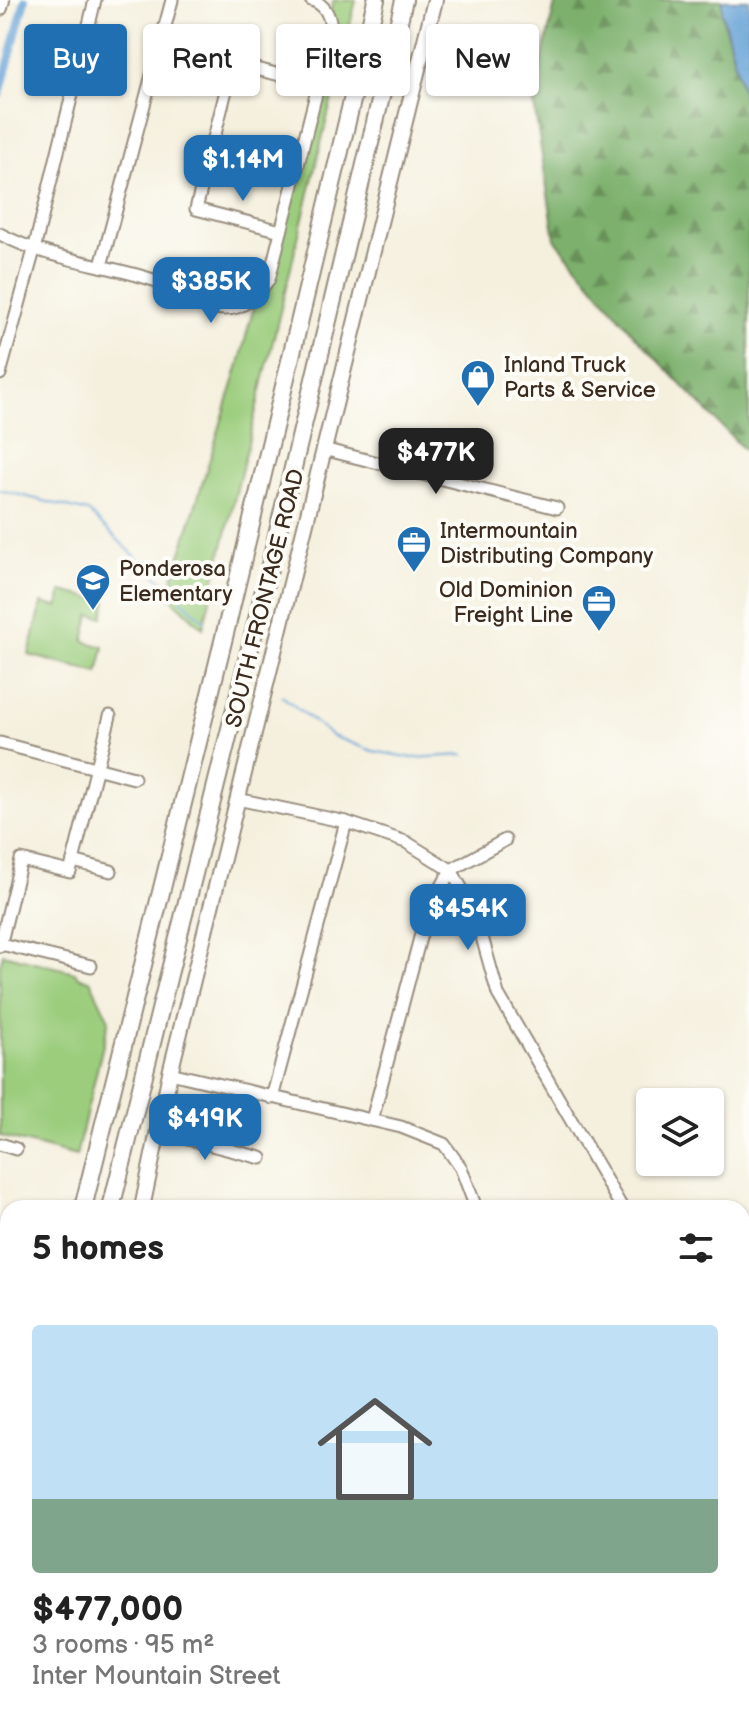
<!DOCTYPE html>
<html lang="en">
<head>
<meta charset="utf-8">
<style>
  body { margin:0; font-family:"Balsamiq Sans",sans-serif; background:#f2f2f2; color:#222; height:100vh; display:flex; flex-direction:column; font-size:30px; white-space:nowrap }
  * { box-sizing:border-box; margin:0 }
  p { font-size:26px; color:#767676 }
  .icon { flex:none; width:44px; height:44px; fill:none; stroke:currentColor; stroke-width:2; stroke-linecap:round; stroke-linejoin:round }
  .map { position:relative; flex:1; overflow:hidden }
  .drawer { position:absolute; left:0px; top:1200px; width:750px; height:536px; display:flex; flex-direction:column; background:#fff; border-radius:24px 24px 0 0; box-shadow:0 2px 6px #0004 }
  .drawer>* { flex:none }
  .top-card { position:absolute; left:24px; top:24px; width:702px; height:72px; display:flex; gap:16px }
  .tools { position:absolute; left:636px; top:1088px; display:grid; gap:16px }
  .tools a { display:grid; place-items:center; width:88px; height:88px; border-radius:8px; background:#fff; box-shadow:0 2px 6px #0004; font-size:40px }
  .price { position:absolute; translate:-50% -68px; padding:0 18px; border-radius:16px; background:#1f6fb2; color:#fff; font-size:26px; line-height:52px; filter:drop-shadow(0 2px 4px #0008) }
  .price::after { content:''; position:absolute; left:50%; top:48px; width:24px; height:18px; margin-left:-12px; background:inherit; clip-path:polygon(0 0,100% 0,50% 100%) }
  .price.active { background:#222; color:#fff }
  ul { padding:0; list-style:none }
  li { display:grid; align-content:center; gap:16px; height:424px; padding:0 32px }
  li+li { border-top:2px solid #e0e0e0 }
  li span { display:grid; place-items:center; height:248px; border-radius:8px; color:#555 }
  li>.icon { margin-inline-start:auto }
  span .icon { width:144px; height:144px; fill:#fffc; stroke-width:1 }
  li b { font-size:34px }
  h2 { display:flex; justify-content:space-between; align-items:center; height:96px; padding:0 32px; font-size:34px }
  .chip { padding:0 28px; border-radius:8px; background:#fff; box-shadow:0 2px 6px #0004; font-size:28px; line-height:72px }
  .chip.active { background:#1f6fb2; color:#fff }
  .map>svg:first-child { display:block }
  .green { fill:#9bcd7d; stroke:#6b7c4e; stroke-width:2 }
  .forest { fill:url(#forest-firs); stroke:#5c6d45; stroke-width:2 }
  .water { fill:#67a3d7; stroke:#51667a; stroke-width:2 }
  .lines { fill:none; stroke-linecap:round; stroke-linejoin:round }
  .stream { stroke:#67a3d7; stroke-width:2 }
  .canal { stroke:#67a3d7; stroke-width:8 }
  .minor-casing { stroke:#988d7e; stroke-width:15 }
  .major-casing { stroke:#988d7e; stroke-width:18 }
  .highway-casing { stroke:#988d7e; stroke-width:20 }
  .minor { stroke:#fff; stroke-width:11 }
  .major { stroke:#fff; stroke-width:14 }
  .highway { stroke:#fff; stroke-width:16 }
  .labels { text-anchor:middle; stroke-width:8; stroke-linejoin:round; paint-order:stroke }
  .poi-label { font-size:22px; fill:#3b2a1e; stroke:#fdfcf7; text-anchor:start }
  .street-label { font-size:22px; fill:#3b2a1e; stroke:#fdfcf7 }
</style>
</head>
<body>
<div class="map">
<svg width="749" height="1736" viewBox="0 0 749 1736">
  <defs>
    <pattern id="forest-firs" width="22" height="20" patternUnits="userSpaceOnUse" patternTransform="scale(2)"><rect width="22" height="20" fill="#7cb06c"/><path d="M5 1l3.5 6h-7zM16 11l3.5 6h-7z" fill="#678f58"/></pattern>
  </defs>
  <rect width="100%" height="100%" fill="#fdfcf7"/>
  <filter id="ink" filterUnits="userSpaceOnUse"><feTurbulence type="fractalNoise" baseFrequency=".0125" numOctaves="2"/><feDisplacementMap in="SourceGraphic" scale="16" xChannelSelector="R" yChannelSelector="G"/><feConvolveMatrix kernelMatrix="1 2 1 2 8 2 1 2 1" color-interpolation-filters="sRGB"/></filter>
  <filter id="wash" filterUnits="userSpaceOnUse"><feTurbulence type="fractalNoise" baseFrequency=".006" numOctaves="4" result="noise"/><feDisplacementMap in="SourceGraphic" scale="32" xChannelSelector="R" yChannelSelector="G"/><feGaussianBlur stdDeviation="1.8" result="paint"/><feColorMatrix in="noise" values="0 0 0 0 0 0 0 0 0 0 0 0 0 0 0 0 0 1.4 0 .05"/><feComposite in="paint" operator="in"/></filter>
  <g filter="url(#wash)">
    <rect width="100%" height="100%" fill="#f5f0de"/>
    <g class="green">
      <path d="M334,0H356L203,628L168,595C191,521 214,446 237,371C247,340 249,306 269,279L333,47L329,14Z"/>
      <path d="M62,591L107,602L103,617L90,615L84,641L104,647L98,673L29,655L42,603L58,607Z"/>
      <path d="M3,954L75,972L78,977L90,980L109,1020L76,1156L0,1136V965Z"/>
    </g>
    <path class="forest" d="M556,0H722V14L749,117V455L636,337L555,239L533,98Z"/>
    <path class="water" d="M722,0H749V117L722,13Z"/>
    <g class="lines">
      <g class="stream">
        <path d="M0,490L88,512L176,594"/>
        <path d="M181,599L205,621"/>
        <path d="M282,696L332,736L373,751L413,758L464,755"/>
      </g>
      <path class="canal" d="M0,94L25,0"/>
    </g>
  </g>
  <g filter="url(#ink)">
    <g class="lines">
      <defs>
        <g id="minor">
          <path d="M281,231L196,209L233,63L319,85"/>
          <path d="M0,234C54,263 118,264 175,288C193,296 205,309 225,309C245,309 258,294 269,279L332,31C330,17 326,4 311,0"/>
          <path d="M101,266L172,0"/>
          <path d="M0,374L34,250L95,0"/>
          <path d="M323,449L557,508"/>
          <path d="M0,743L134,778"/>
          <path d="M237,799L346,822L406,842L451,870L475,912L498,994L622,1208"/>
          <path d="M73,861L110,716"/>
          <path d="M1,944L91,966"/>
          <path d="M0,946L21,860L70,872L73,861L111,871"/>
          <path d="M170,1073L401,1127L444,1144L461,1168L476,1208"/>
          <path d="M272,1098L346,822"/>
          <path d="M372,1120L426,915L451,870L505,840"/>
          <path d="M157,1131L261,1158"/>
          <path d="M0,1144L16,1149"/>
        </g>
        <g id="major">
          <path d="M0,8L2,0"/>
          <path d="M142,1208L170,1073L435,0"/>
          <path d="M43,1728V1736"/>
        </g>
        <g id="highway">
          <path d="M83,1208L228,621L376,0"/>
          <path d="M111,1208L255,628L404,0"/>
          <path d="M0,1546L8,1513"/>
          <path d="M0,1662L8,1630"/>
          <path d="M0,1736V1714L8,1666"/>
        </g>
      </defs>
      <use href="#minor" class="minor-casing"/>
      <use href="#major" class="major-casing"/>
      <use href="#highway" class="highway-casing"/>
      <use href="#minor" class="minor"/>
      <use href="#major" class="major"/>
      <use href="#highway" class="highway"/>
    </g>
  </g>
  <defs>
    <symbol id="shop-pin" viewBox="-11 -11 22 30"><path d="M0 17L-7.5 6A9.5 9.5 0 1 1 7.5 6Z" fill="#1f6fb2" stroke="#fdfcf7"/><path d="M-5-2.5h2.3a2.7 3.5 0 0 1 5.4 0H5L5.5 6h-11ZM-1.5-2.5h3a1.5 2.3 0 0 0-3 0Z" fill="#fff"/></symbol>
    <symbol id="office-pin" viewBox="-11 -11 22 30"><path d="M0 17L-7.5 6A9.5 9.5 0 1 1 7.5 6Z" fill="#1f6fb2" stroke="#fdfcf7"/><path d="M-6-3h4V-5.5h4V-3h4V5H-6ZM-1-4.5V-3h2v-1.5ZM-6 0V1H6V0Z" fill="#fff"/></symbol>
    <symbol id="school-pin" viewBox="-11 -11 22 30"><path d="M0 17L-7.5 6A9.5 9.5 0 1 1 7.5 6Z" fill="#1f6fb2" stroke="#fdfcf7"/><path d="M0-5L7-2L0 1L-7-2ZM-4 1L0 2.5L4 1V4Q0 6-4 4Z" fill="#fff"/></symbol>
  </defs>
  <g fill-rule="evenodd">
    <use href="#shop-pin" x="458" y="357" width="40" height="54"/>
    <use href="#office-pin" x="394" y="523" width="40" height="54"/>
    <use href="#school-pin" x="73" y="561" width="40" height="54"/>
    <use href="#office-pin" x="579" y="582" width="40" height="54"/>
  </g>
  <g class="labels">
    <g class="poi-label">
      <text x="504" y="372">Inland Truck<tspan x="504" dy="25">Parts &amp; Service</tspan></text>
      <text x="440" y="538">Intermountain<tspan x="440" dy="25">Distributing Company</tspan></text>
      <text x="119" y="576">Ponderosa<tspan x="119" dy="25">Elementary</tspan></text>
      <text x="573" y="597" text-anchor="end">Old Dominion<tspan x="573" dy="25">Freight Line</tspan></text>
    </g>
    <g class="street-label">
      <text transform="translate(264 598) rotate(-76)" y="8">SOUTH FRONTAGE ROAD</text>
    </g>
  </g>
</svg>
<div class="tools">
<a><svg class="icon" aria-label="layers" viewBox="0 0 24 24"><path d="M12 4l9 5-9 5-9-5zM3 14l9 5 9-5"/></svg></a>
</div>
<b class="price" style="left:243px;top:203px">$1.14M</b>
<b class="price" style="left:211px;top:325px">$385K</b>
<b class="price active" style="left:436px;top:496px">$477K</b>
<b class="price" style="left:468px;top:952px">$454K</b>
<b class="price" style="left:205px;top:1162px">$419K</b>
<div class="top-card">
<a class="chip active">Buy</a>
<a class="chip">Rent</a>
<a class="chip">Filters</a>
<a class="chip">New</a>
</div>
<section class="drawer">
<h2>5 homes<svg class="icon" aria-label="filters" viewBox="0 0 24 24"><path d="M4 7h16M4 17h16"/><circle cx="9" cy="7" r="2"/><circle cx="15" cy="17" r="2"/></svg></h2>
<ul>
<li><span style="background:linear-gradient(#bfe0f5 70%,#7fa58c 0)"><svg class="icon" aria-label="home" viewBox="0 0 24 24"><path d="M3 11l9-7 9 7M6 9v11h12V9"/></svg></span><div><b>$477,000</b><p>3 rooms · 95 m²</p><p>Inter Mountain Street</p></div></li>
</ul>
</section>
</div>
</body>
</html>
